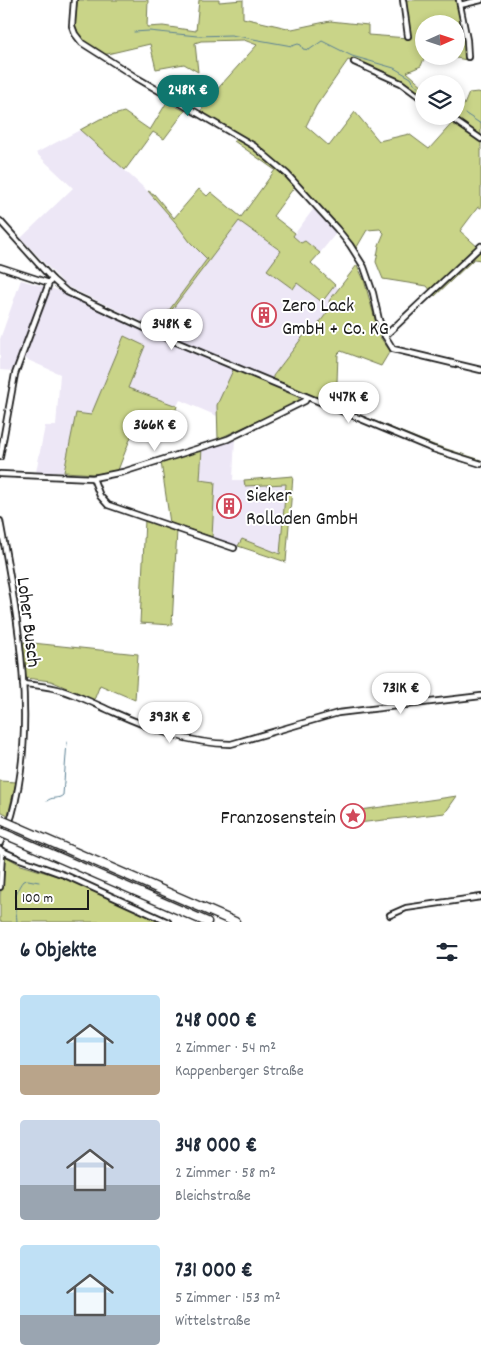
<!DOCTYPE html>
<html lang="de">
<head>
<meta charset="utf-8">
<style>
  body { margin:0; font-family:Dekko,sans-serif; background:#f2f2f3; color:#1f2937; height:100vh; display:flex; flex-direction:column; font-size:19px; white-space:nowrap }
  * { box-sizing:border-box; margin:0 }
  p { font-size:16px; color:#747a83 }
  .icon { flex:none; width:28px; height:28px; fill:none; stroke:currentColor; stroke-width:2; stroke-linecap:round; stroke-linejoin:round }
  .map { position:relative; height:922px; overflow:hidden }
  .panel { display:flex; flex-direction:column; background:#fff; flex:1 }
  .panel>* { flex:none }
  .needle { width:32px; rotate:87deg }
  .buttons { position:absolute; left:415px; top:15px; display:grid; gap:10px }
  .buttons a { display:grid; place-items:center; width:50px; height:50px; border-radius:50%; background:#fff; box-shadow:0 2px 8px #0003; font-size:25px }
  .scale { position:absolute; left:15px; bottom:12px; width:74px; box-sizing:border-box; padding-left:5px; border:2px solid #1c1c1c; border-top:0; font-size:14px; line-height:18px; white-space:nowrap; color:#1c1c1c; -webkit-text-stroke:4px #fff; paint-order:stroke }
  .price { position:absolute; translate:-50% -42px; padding:0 11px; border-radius:18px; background:#fff; color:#222; font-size:16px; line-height:32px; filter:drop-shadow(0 1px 2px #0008) }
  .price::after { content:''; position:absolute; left:50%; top:30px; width:15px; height:11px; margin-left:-8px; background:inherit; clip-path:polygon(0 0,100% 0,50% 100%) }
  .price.on { background:#0f766e; color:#fff }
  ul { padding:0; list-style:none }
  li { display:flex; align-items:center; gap:15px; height:125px; padding:0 20px }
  li span { display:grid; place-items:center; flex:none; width:140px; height:100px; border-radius:5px; color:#555 }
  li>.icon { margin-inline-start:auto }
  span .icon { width:60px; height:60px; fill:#fffc; stroke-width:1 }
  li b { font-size:21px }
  h2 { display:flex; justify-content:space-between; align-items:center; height:60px; padding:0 20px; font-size:21px }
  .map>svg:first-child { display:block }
  .built { fill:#ede7f6 }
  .green { fill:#c9d488; stroke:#727852 }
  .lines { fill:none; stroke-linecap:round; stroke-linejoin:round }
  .stream { stroke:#5a8094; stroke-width:1 }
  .street-casing { stroke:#1c1c1c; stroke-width:8 }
  .highway-casing { stroke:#1c1c1c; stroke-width:11 }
  .street { stroke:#fff; stroke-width:4.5 }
  .highway { stroke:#fff; stroke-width:8 }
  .highway-bridge-casing { stroke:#1c1c1c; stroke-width:11; stroke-linecap:butt }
  .highway-bridge { stroke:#fff; stroke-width:8 }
  .labels { text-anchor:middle; stroke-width:4; stroke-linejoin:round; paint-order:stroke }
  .poi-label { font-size:20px; fill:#1c1c1c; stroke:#fff; text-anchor:start }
  .street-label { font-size:20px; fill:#1c1c1c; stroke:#fff }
</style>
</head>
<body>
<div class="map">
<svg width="481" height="922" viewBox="0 0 481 922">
  <rect width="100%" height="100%" fill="#fff"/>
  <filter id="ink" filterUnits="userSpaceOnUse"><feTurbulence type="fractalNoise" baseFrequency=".02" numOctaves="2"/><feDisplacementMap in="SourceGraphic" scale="10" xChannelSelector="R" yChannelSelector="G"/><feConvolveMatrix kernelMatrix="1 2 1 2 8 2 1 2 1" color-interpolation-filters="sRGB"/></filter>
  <g filter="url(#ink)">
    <g class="built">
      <path d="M80,130L153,196L190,242L207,259L156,328L66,286L21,238L73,188L36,153Z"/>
      <path d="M315,207L337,232L320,253L305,241L302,243L293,236Z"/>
      <path d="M239,221L281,251L293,289L297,283L323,302L335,285L339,289L329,301L331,307L315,330L310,327L273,376L271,384L217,405V416L180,400L177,406L128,388L145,346L124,336L91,415L76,413L64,472H36L45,426H56L60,374L21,357L13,371L0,370V339L21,280L67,293L156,334L158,328Z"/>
      <path d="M235,437L233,480H244L245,486L286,484L280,554L243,539L238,546L212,537L215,482L200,480L202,448Z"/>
    </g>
    <g class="green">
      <path d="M76,0H148L147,27L163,26L196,31L199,0H219V2L243,0V18L292,29L330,21L368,25V35L408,38L404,0H457L462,26L467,60L445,56H456V24H424V56H425L421,66L407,72L424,87V100L415,92L348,60L316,106L306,126L329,146L355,112L379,141L409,134L429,149L455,120L449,116H456V105H464L469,93L478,92L481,93V208L478,207L460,231L479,248L481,251V260L474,259L435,296L427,286L383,279L376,262L379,245L384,233L380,229L367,230L354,252L351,246L295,186L273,216L295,233L293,236L301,243L305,241L320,253L311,263L335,285L322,302L297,283L293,289L267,270L281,251L239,221L158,328H156L207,259L190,242L175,222L148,191L154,194L174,218L199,189L207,196L211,192L241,217L275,170L234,141L236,138L199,113L221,85L257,45L244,40L201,41L195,43L198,72L184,64L156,69L150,44L103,55L79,39L75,25Z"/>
      <path d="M167,102L185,111L164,139L153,132L125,170L80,130L100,119L124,112L150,130Z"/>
      <path d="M357,265L364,280L380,337L390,351L381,366L341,351L338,354L337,382L324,400L273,379V376L311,326L315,329L331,307L329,301Z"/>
      <path d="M124,336L145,346L128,388L177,406L170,429L138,419L118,470L97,474L64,472L76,413L91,415Z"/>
      <path d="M234,368L297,395L299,397V400L294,404L218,439L217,405Z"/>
      <path d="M357,414L434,445L481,460V467L440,455L354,419Z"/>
      <path d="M202,448L200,480L215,482L212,537L170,523L161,462Z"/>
      <path d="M293,476L286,562L238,546L242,539L280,554L286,484L245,486L244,480Z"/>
      <path d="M145,520L177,530L172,625L140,623Z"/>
      <path d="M23,642L138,654L135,700L100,685L94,700L51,681L25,678Z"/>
      <path d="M0,781L16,782L8,815L2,812L0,809Z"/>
      <path d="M457,796L445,813L358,823L354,811Z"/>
      <path d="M5,856L21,865L73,881L164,922H0V896Z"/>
    </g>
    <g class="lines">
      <g class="stream">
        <path d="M134,32L149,31L197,36L231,35L292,46L298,44L301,45L303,49L309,50L322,41L352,56L394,68L411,78L415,85L419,88"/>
        <path d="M423,91L424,92"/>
        <path d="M456,107L459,110"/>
        <path d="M466,114L481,124"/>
        <path d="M47,801C52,796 58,800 63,795L67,742"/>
        <path d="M17,922C16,906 12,895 23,881L28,880L39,882"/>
      </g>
      <defs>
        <g id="street">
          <path d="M74,0L72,26L75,34L82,43L137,78L254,146L287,174L337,229L350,245L364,267L373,293L379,320L385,336L393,349L481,370"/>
          <path d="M403,0L408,36"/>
          <path d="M459,0L467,40L468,57"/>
          <path d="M460,5L481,0"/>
          <path d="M354,62L401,83L424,100"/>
          <path d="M448,116L481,139"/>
          <path d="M0,221L52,279L67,292L162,336L238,368L433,449L481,464"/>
          <path d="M0,267L49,283"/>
          <path d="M385,336L481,246"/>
          <path d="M0,457L15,374L49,283L52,279"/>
          <path d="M0,474L93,478L123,472L228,439L305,401L307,397"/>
          <path d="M93,478L100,496L108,505L234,548"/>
          <path d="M0,521C17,614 38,722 12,815C9,825 4,834 0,843"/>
          <path d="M23,684C34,685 46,686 57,689C76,694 95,704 113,712C149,728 190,744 231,744L338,713L481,696"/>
          <path d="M0,850L20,859L67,876L168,922"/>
          <path d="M0,887L2,854L0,849"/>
          <path d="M390,915L406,908L481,897"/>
        </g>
        <g id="highway">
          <path d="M17,827L235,922"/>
          <path d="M14,838L207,922"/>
        </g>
      </defs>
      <use href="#street" class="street-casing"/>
      <use href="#highway" class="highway-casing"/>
      <use href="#street" class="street"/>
      <use href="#highway" class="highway"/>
      <defs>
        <g id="highway-bridge">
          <path d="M1,820L17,827"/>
          <path d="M0,832L14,838"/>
        </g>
      </defs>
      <use href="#highway-bridge" class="highway-bridge-casing"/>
      <use href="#highway-bridge" class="highway-bridge"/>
    </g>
  </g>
  <defs>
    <symbol id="building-ring" viewBox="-11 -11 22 22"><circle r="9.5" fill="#fff" stroke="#d1495b" stroke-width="1.5"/><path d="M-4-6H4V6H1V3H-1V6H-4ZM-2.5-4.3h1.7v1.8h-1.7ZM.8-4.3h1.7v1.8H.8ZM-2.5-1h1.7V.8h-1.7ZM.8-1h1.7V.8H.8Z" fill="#d1495b"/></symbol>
    <symbol id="sight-ring" viewBox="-11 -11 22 22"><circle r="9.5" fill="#fff" stroke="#d1495b" stroke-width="1.5"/><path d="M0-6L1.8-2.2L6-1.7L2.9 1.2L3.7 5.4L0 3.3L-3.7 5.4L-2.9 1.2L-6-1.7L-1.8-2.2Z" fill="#d1495b"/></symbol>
  </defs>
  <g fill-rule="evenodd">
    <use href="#building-ring" x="250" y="301" width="28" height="28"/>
    <use href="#building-ring" x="215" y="492" width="28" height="28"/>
    <use href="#sight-ring" x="339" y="802" width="28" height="28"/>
  </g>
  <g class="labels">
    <g class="poi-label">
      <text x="282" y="311">Zero Lack<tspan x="282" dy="23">GmbH + Co. KG</tspan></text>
      <text x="246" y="501">Sieker<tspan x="246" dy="23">Rolladen GmbH</tspan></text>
      <text x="336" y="823" text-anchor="end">Franzosenstein</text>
    </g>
    <g class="street-label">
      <text transform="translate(30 622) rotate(83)" y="7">Loher Busch</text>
    </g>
  </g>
</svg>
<div class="buttons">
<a><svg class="needle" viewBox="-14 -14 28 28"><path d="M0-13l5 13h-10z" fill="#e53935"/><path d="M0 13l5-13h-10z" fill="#747a83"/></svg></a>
<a><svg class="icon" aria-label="layers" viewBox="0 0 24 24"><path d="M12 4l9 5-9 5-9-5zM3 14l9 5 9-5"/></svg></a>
</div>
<div class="scale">100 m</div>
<b class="price on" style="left:188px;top:117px">248K €</b>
<b class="price" style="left:172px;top:351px">348K €</b>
<b class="price" style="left:349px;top:424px">447K €</b>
<b class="price" style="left:155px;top:452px">366K €</b>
<b class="price" style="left:401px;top:715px">731K €</b>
<b class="price" style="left:170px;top:744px">393K €</b>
</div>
<section class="panel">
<h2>6 Objekte<svg class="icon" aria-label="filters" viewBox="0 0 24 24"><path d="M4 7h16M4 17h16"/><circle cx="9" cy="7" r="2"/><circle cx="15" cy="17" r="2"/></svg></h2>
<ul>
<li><span style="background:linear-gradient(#bfe0f5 70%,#b9a48a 0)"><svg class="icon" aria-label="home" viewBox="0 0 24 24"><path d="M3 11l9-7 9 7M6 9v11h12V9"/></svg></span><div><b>248 000 €</b><p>2 Zimmer · 54 m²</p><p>Kappenberger Straße</p></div></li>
<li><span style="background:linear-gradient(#c9d6e8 65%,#9aa5b1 0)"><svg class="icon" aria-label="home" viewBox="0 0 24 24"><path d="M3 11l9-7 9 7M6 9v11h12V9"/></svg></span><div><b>348 000 €</b><p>2 Zimmer · 58 m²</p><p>Bleichstraße</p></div></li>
<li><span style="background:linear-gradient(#bfe0f5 70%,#9aa5b1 0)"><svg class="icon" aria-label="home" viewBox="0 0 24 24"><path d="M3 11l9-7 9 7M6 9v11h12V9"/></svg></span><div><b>731 000 €</b><p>5 Zimmer · 153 m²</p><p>Wittelstraße</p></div></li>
</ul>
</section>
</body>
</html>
